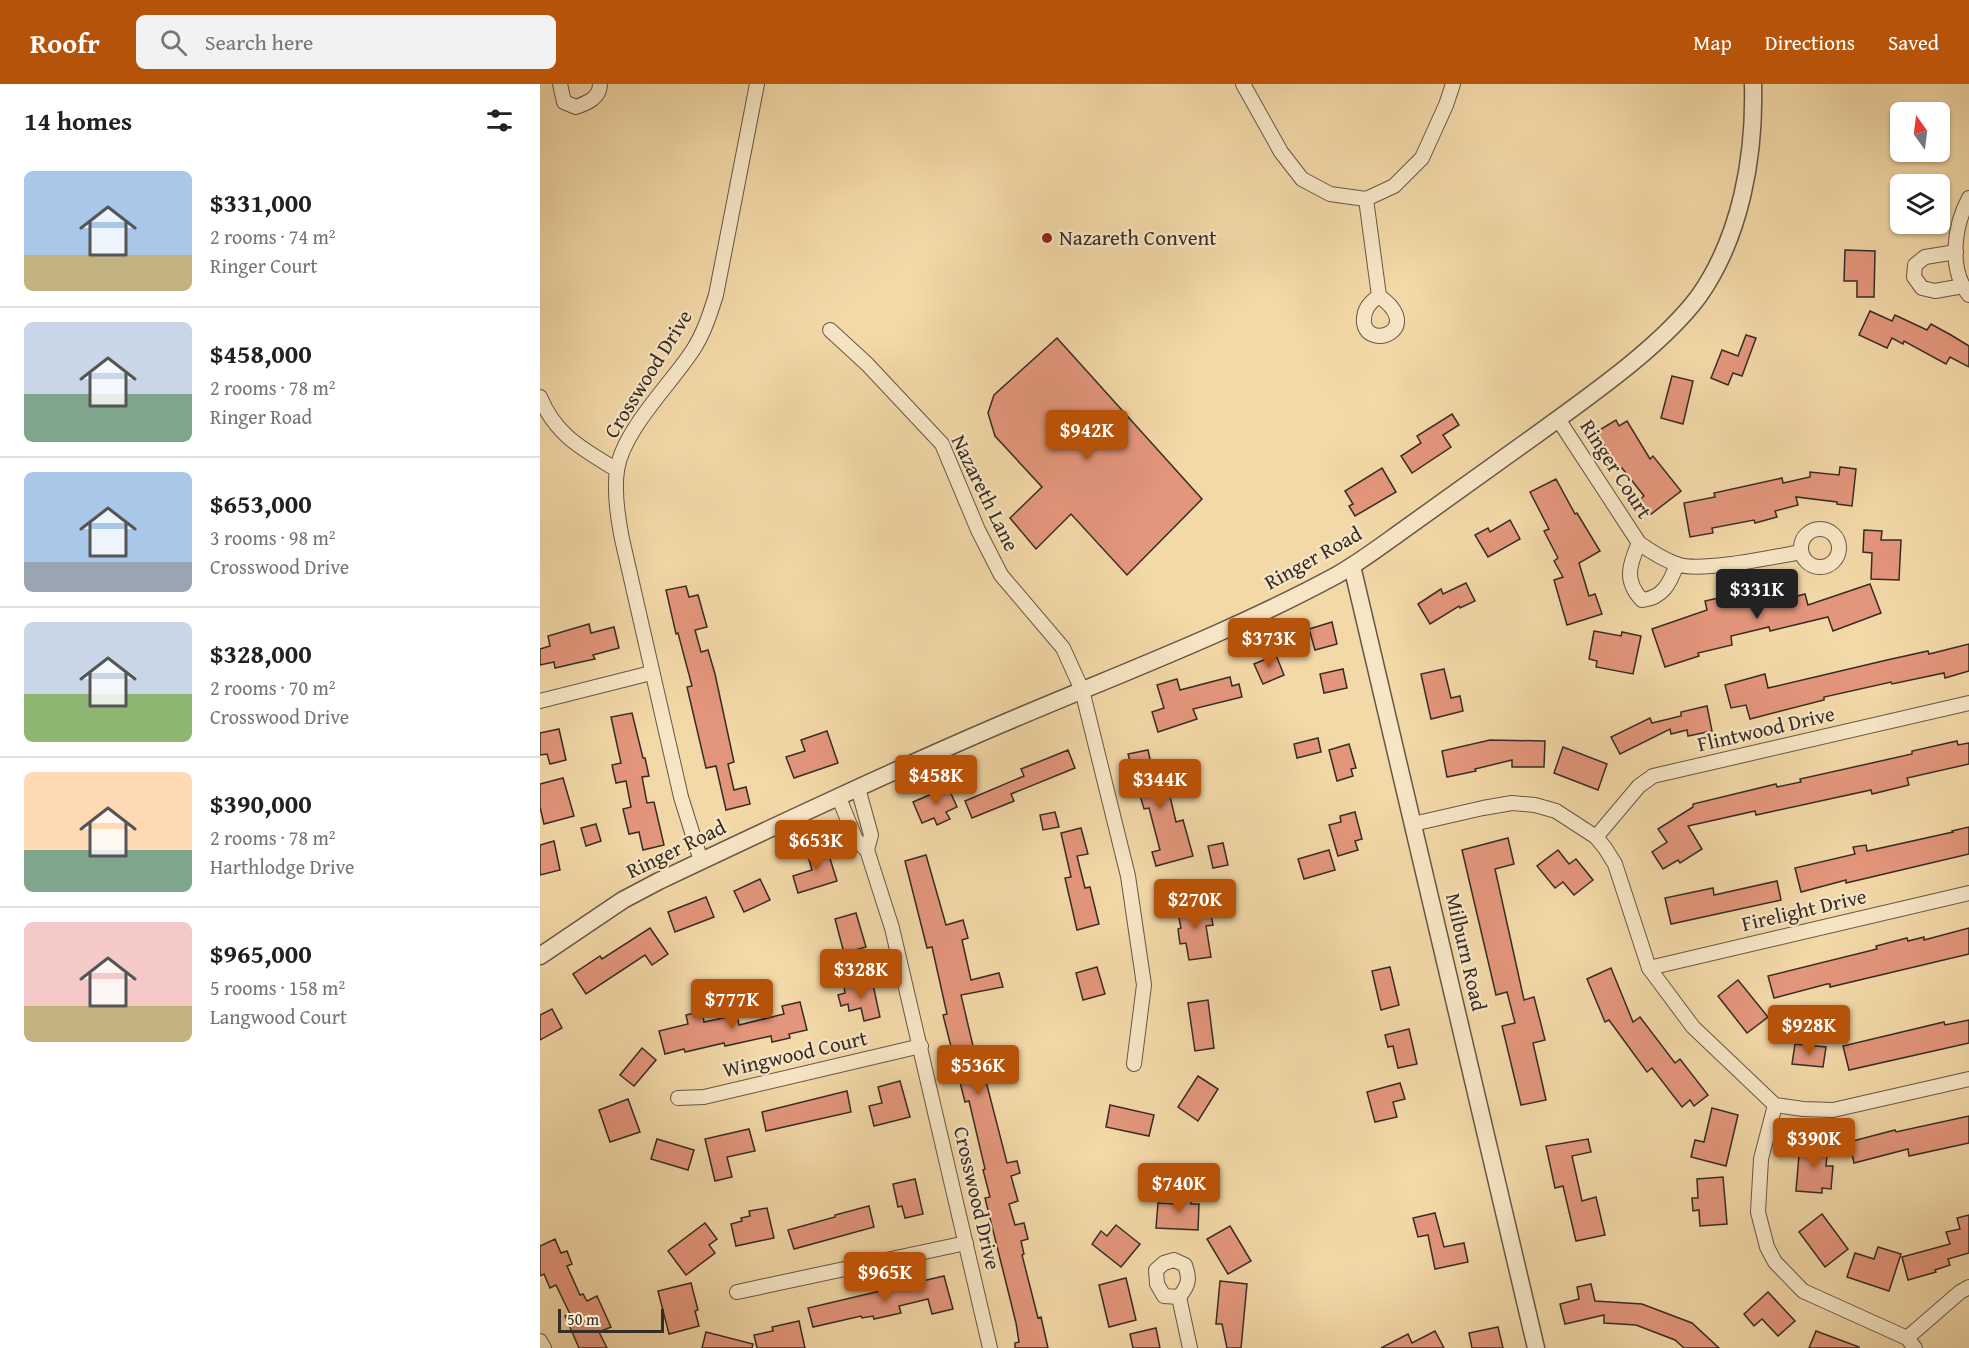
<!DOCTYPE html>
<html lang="en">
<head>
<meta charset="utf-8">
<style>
  body { margin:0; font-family:"Gentium Book Plus",serif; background:#f2f2f2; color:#202124; height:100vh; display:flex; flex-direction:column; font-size:22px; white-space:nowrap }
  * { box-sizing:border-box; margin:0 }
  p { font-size:20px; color:#757577 }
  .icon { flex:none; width:33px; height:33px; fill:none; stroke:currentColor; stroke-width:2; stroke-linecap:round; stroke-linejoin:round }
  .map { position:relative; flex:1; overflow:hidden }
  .panel { display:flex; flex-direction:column; background:#fff; width:540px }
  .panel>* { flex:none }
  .needle { width:39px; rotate:346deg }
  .fabs { position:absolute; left:1350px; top:18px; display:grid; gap:12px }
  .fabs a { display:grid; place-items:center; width:60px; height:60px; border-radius:9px; background:#fff; box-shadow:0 2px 4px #0004; font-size:30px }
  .scale { position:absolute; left:18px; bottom:15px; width:106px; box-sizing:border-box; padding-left:6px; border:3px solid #372c25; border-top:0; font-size:16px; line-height:21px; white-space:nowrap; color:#372c25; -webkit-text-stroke:4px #f7e6c6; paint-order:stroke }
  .price { position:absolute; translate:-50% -51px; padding:0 14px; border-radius:6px; background:#b45309; color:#fff; font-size:20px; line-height:39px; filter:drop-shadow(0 2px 3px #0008) }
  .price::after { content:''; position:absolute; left:50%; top:36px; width:18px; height:14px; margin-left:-9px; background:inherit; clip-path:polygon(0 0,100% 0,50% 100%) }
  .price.selected { background:#222; color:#fff }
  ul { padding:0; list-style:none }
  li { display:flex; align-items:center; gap:18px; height:150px; padding:0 24px }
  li+li { border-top:2px solid #e0e0e0 }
  li span { display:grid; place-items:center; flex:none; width:168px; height:120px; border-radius:9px; color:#555 }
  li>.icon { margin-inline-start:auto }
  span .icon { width:72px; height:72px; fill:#fffc; stroke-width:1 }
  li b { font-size:26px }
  h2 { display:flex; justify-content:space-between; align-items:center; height:72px; padding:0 24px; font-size:26px }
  header { display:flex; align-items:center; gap:36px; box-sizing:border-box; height:84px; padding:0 30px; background:#b45309; color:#fff }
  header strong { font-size:28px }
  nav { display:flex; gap:33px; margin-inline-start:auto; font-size:21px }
  .search { width:420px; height:54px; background:#f2f2f2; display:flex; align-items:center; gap:15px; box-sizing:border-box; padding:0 21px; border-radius:9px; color:#757577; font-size:22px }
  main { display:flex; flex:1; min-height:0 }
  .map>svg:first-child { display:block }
  .building { fill:#e4967c; stroke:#372c25; stroke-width:1.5 }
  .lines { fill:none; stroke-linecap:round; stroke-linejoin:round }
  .minor-casing { stroke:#665746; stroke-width:16 }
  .tertiary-casing { stroke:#665746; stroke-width:19 }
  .minor { stroke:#f7e6c6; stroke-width:14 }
  .tertiary { stroke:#f7e6c6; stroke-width:16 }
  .poi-dot { fill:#8f2418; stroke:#f7e6c6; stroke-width:2 }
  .labels { text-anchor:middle; stroke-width:4.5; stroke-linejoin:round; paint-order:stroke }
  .poi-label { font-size:21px; fill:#372c25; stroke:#f7e6c6; text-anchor:start }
  .street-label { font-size:21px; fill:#372c25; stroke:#f7e6c6 }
</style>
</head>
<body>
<header>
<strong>Roofr</strong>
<div class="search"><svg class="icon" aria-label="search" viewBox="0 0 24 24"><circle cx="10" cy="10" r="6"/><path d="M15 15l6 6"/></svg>Search here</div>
<nav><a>Map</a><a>Directions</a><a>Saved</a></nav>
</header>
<main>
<section class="panel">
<h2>14 homes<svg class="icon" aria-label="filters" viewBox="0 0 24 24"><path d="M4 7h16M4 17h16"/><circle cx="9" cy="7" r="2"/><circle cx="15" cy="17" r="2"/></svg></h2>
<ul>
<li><span style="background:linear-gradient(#a9c7e8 70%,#c2b280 0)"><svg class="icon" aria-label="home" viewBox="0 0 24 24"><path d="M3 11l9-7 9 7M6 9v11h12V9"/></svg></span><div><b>$331,000</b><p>2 rooms · 74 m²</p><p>Ringer Court</p></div></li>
<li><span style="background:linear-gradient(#c9d6e8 60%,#7fa58c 0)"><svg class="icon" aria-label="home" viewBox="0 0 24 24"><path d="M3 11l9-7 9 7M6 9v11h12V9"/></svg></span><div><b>$458,000</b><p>2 rooms · 78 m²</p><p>Ringer Road</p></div></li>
<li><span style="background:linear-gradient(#a9c7e8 75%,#9aa5b1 0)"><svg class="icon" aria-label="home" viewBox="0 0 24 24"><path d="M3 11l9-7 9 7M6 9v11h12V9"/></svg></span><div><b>$653,000</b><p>3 rooms · 98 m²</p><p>Crosswood Drive</p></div></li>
<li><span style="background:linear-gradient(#c9d6e8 60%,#8fb573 0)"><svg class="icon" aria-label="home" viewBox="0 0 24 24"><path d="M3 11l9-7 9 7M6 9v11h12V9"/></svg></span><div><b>$328,000</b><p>2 rooms · 70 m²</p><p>Crosswood Drive</p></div></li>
<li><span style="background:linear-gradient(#ffd9b3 65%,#7fa58c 0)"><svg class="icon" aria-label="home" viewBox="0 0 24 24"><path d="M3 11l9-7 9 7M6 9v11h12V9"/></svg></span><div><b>$390,000</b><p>2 rooms · 78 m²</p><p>Harthlodge Drive</p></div></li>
<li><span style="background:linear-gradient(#f6c9c9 70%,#c2b280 0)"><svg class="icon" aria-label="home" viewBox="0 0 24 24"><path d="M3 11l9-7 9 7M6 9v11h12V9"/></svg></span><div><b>$965,000</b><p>5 rooms · 158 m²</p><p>Langwood Court</p></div></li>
</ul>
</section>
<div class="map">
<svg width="1429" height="1264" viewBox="0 0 1429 1264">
  <rect width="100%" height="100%" fill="#f3d8a8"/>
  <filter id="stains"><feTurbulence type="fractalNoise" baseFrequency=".00333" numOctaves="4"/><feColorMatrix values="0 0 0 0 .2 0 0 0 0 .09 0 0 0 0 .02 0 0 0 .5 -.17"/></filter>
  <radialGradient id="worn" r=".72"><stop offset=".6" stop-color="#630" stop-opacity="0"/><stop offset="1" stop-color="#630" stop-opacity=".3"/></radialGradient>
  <g class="building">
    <path d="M1305,166L1335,167L1334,213H1317V197H1304Z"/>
    <path d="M1330,227L1352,237L1355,231L1387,246L1391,240L1411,251L1429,262V283L1410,273L1406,280L1364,257L1363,260L1352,254L1347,264L1319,251Z"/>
    <path d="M1206,251L1216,254L1202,292L1193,289L1188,301L1171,294L1182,266L1198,272Z"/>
    <path d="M517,254L662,415L587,491L531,430L496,465L470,434L502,403L455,352L448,329L454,311Z"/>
    <path d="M1132,292L1153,297L1143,340L1121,334Z"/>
    <path d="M912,330L919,341L903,351L911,363L872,389L861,372L881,359L877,352Z"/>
    <path d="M1076,336L1079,342L1087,337L1110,375L1113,372L1141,407L1110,431L1098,417L1104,412L1082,384L1079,386L1056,348Z"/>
    <path d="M1300,383L1316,385L1312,422L1297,420V418L1256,413L1258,421L1235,427L1237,433L1215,439L1214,436L1172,444L1173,449L1150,453L1144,419L1175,413L1174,409L1242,394L1243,399L1270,393V388L1299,391Z"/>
    <path d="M842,384L856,408L815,432L809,422L813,420L805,407Z"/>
    <path d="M1016,395L1035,430L1037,429L1060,467L1039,479L1049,512L1055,510L1062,530L1027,541L1014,496L1023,493L1014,477L1018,474L1004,447L1009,445L990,408Z"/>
    <path d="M970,436L980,455L948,473L935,451L948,444L950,448Z"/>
    <path d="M1324,446L1342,447L1341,456H1361L1359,496L1331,495L1332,469L1323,468Z"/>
    <path d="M926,499L935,517L920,524L919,522L890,540L878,520L901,505L903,510Z"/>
    <path d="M1330,500L1341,529L1293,547L1288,533L1230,547L1229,543L1191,552L1192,561L1158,569L1159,572L1125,583L1112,545L1167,526L1165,517L1187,512L1189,522L1222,515L1221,509L1243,504L1246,515L1265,510L1268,521Z"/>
    <path d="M146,502L149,513L158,511L167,543L155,546L161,568L168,566L175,590L194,678L188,680L194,706L206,703L210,720L186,726L176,682L166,684L147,603L152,602L138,549L136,550L126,506Z"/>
    <path d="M792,538L797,560L775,566L769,545Z"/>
    <path d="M49,540L51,549L74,543L79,564L53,571L55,575L41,578L15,584L14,578L0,581V565L10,562L8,552Z"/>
    <path d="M1054,547L1081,552L1082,548L1101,552L1093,590L1056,583L1057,577L1049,575Z"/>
    <path d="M1429,560V587L1405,594L1404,589L1352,600L1351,598L1284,613V616L1210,635L1206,621L1191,624L1185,601L1225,590L1228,604L1347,576L1388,567L1389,570Z"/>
    <path d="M736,571L744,591L723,600L714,580Z"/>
    <path d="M803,585L807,604L784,609L780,590Z"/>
    <path d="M904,585L911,614L920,612L923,627L891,635L881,590Z"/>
    <path d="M690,593L692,602L699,600L702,613L653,625L657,635L618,648L612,628L624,624L617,601L637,595L640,606Z"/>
    <path d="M1167,622L1172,647L1148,652L1147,646L1131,650L1130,645L1080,670L1071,653L1110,634L1112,639L1141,632V628Z"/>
    <path d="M92,629L103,674H105L109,692L102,693L107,719L114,718L124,761L103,766L99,748L89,750L83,725L91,723L86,697L76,699L72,681L81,679L71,633Z"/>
    <path d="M19,645L26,676L10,680L7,670L0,671V649Z"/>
    <path d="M287,647L298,679L254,694L246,673L265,667L261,656Z"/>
    <path d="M778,654L781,668L757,674L754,660Z"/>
    <path d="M950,656L1005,657L1004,683H972V676L935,685L936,687L907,693L902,667Z"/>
    <path d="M1417,657L1418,661L1429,659V680L1367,694L1369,701L1332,710L1331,706L1216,731L1215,727L1148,742L1162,765L1140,779L1138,776L1123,785L1112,768L1127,758L1118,745L1153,723V720L1236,700L1237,703L1261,698L1260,695L1372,670V667Z"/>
    <path d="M809,660L816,684L811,685L813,692L797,697L789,666Z"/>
    <path d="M1023,663L1067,680L1058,706L1014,689Z"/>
    <path d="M528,666L535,684L471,710L474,717L432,734L425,717L484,692L481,685Z"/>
    <path d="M608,666L612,684L623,682L636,738L643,736L653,772L616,782L612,768L620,766L609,724L604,725L588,670Z"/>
    <path d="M23,694L34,732L4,740L0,723V700Z"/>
    <path d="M408,703L417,723L406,728L410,735L397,741L394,734L382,739L373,718Z"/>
    <path d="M515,728L519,743L503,746L500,731Z"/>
    <path d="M815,728L822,755L815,757L818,766L798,772L789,741L801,738L800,732Z"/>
    <path d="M56,740L61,757L46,762L41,744Z"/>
    <path d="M1429,743V770L1306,799V796L1261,808L1255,784L1315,770L1313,763L1326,761L1327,767L1413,748L1412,747Z"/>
    <path d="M541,744L548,770L537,772L545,804L550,803L559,840L537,846L525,794L531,793L521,749Z"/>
    <path d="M968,754L974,780L955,785L984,916L994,913L1005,956L993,959L1006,1016L981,1021L962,942L975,939L967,908L956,911L922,766Z"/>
    <path d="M14,757L20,786L0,791V761Z"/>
    <path d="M683,759L688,781L673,784L668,762Z"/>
    <path d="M286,762L297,797L258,809L253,792L272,786L267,768Z"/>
    <path d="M789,766L795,786L764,795L758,775Z"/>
    <path d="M1018,766L1029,780L1036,775L1053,796L1034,811L1023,798L1015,804L997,782Z"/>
    <path d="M386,771L406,841L423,836L428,854L422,856L431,896L459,889L463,903L421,911L437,979L441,978L467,1079L477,1077L480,1089L471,1092L478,1117L469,1120L475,1141L484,1139L488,1155L481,1157L484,1170L482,1171L498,1234L501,1233L508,1264H475V1259L479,1258L476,1239L445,1114L450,1113L443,1086L445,1085L429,1017L425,1018L403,931L407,930L392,863L387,864L365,777Z"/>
    <path d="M220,795L230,816L204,828L194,807Z"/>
    <path d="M1237,797L1241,816L1131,840L1125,814L1173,804L1174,811Z"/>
    <path d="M166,813L174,833L135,848L128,828Z"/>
    <path d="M669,819L673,841L666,842L671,873L649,876L646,859L640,860L638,845L641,844L637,824Z"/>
    <path d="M316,829L326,863L304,869L295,835Z"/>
    <path d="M110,844L128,870L112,881L105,871L46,910L33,890L60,872L62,875Z"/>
    <path d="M1429,844V870L1290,903V900H1287L1234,914L1228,892L1337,865L1336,862L1367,854L1368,857L1384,853V856Z"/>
    <path d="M557,883L565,910L543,916L536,889Z"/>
    <path d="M850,883L859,921L841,926L832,887Z"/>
    <path d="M1071,884L1093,938L1100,933L1135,979L1140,975L1168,1011L1154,1022L1150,1016L1142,1023L1112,984L1107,988L1069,936L1065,938L1047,895Z"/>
    <path d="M332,896L340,933L324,937L321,924L309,927L308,920L301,922L298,911L305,909L304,903Z"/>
    <path d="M1198,896L1228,933L1207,949L1178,912Z"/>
    <path d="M668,916L674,964L655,967L648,919Z"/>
    <path d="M260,918L267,946L249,950L250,954L232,958L231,952L185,962L184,959L145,968L144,965L125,970L119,947L148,940L146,931L162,927L164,938L197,931L199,941L244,930L242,922Z"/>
    <path d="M12,925L22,944L0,956V931Z"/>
    <path d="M1429,936V959L1309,986L1303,962L1404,938L1405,941Z"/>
    <path d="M869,945L877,980L858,984L853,962L848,963L845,951Z"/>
    <path d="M1255,960L1286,963L1283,983L1252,980Z"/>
    <path d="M102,964L116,976L94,1002L80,991Z"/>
    <path d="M658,992L678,1005L658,1037L638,1023Z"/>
    <path d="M360,997L370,1033L334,1042L329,1022L342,1019L338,1003Z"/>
    <path d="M860,999L865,1015L853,1018L857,1033L835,1038L827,1008Z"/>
    <path d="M307,1007L311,1028L226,1047L222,1028Z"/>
    <path d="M88,1015L100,1048L70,1058L59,1026Z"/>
    <path d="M570,1021L614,1031L609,1052L566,1043Z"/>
    <path d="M1172,1024L1198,1031L1186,1082L1151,1073L1155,1056L1164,1058Z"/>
    <path d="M1429,1032V1059L1369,1072L1368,1065L1314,1079L1309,1058L1355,1046L1356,1048Z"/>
    <path d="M209,1045L215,1067L187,1073L192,1093L175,1097L165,1055Z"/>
    <path d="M117,1055L154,1066L148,1086L111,1075Z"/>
    <path d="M1048,1055L1051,1068L1032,1072L1042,1117L1056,1113L1065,1151L1036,1157L1023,1102L1015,1104L1006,1062Z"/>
    <path d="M1260,1059L1288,1062L1286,1082H1293L1291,1105L1282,1104V1109L1256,1107Z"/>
    <path d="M1183,1093L1187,1140L1160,1142L1159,1126L1153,1127L1152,1114H1158L1157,1095Z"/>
    <path d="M375,1095L383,1130L365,1134L362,1122L358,1123L353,1100Z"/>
    <path d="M635,1109L652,1110L651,1120H659L658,1146L616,1144L618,1119L635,1120Z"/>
    <path d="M329,1122L334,1143L254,1165L248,1146L295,1133V1131Z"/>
    <path d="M227,1124L234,1154L196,1162L191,1140L202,1137L201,1134L210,1132L209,1127Z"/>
    <path d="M895,1129L904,1163L924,1159L928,1178L895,1185L888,1151L878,1153L873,1134Z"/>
    <path d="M1282,1130L1308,1165L1285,1183L1259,1148Z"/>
    <path d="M1429,1131V1169L1408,1175L1410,1181L1395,1186L1396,1188L1368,1196L1362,1173L1410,1160L1406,1148L1420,1145L1417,1134Z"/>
    <path d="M165,1139L177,1155L169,1161L175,1169L146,1191L128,1167Z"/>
    <path d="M576,1141L600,1160L581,1183L552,1160L561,1147L567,1152Z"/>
    <path d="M690,1142L711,1177L688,1190L667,1155Z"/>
    <path d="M15,1155L21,1169L27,1167L32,1180L27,1182L40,1211L43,1210L47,1217L57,1212L71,1243L59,1248L67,1264H39L25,1232L30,1230L16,1201L10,1204L4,1190L0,1192V1162Z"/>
    <path d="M1338,1163L1361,1170L1349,1207L1307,1193L1315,1169L1334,1175Z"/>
    <path d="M404,1192L413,1225L392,1230L388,1215L359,1222L361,1229L334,1235L333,1232L322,1234L321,1232L273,1243L268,1224Z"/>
    <path d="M586,1194L596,1236L569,1243L559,1201Z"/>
    <path d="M680,1197L707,1200L701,1264H687L682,1240H676Z"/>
    <path d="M151,1199L158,1226L155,1227L159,1242L129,1250L118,1207Z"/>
    <path d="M1051,1200L1055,1217L1102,1220L1152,1239L1179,1264H1144L1135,1256L1096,1241L1064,1239V1231L1025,1240L1020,1220L1039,1215L1037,1203Z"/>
    <path d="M1228,1208L1255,1237L1238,1252L1222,1235L1214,1242L1204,1230Z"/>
    <path d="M259,1237L265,1264H217L214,1251L233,1247L232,1243Z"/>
    <path d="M958,1243L963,1264H932L929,1249Z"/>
    <path d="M616,1244L620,1264H593L590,1250Z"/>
    <path d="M895,1247L904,1264H841L868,1250L872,1259Z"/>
    <path d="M1276,1247L1319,1263V1264H1269Z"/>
    <path d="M166,1248L213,1260L212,1264H162Z"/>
  </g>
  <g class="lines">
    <defs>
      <g id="minor">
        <path d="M20,0L24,18L36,23C47,19 60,14 60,0"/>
        <path d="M703,0L741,68L762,95L790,110L826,115L854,102L882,74L906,21L913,0"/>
        <path d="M1429,114C1414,142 1408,185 1429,211"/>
        <path d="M826,115L839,212C829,219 823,226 824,239C829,267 885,245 839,212"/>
        <path d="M1416,168L1385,173L1375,181L1374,193L1382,204L1395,207L1423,202"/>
        <path d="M290,246L327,280L402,360L438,446L461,491L523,564L542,606L588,792L604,901L594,980"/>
        <path d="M0,313C16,352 43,365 77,386"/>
        <path d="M1018,335L1099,459C1110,467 1123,475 1136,480C1160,489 1233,473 1261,468"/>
        <circle cx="1280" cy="464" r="19"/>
        <path d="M1099,459C1089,481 1084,497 1102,516C1123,514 1130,499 1137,480"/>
        <path d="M0,617L111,589"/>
        <path d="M318,704L331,751L327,766L352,844L450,1264"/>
        <path d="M299,714L316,756L327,766"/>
        <path d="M873,740L943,724L972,719L995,721L1016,727L1056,753L1065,764L1075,780L1109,884L1153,943L1235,1021L1263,1025L1293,1026L1429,995"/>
        <path d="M1056,753L1099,702L1113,692L1429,619"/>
        <path d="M161,777L141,713L82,455C78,435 74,407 77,386C83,346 131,300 153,266C164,249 170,230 176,211L217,0"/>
        <path d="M1109,884L1429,809"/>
        <path d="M138,1014L164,1013L381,962"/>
        <path d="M1235,1021L1221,1075L1218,1128L1227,1163L1235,1178L1263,1207L1367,1254L1375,1264"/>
        <path d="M634,1176L645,1181C650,1195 649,1201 639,1213L624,1212L617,1200L616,1186L624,1179Z"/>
        <path d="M197,1208L426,1159"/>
        <path d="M639,1213L650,1264"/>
        <path d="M1367,1254L1420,1208L1429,1203"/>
        <path d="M0,1257L4,1264"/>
      </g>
      <g id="tertiary">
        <path d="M812,482L996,1264"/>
        <path d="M0,872L83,816L119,797C231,744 343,691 457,642C571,593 688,550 797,491C820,478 841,462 862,447C907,415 952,383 996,351C1048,313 1121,263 1159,212C1201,152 1215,72 1213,0"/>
      </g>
    </defs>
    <use href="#minor" class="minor-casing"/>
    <use href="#tertiary" class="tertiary-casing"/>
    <use href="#minor" class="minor"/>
    <use href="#tertiary" class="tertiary"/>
  </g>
  <circle class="poi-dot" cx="507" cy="154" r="6"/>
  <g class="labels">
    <g class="poi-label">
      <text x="519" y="161">Nazareth Convent</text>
    </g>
    <g class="street-label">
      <text transform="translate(108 290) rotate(-58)" y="7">Crosswood Drive</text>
      <text transform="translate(1076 385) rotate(57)" y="7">Ringer Court</text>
      <text transform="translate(445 409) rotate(64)" y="7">Nazareth Lane</text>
      <text transform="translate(773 474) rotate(-29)" y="7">Ringer Road</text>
      <text transform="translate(1226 645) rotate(-13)" y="7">Flintwood Drive</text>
      <text transform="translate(136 765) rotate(-26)" y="7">Ringer Road</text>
      <text transform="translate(1264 826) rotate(-13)" y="7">Firelight Drive</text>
      <text transform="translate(926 868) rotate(77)" y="7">Milburn Road</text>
      <text transform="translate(255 970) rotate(-13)" y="7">Wingwood Court</text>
      <text transform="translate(437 1114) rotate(77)" y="7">Crosswood Drive</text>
    </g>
  </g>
  <rect width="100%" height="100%" filter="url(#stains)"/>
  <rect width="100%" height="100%" fill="url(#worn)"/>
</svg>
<div class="fabs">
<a><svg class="needle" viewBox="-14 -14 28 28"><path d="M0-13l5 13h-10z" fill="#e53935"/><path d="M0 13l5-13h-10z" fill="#757577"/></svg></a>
<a><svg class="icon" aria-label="layers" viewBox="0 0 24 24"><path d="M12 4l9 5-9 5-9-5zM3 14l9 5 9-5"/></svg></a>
</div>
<div class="scale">50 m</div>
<b class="price" style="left:547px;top:377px">$942K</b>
<b class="price selected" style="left:1217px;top:536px">$331K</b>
<b class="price" style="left:729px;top:585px">$373K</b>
<b class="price" style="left:396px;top:722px">$458K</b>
<b class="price" style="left:620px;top:726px">$344K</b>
<b class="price" style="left:276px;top:787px">$653K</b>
<b class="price" style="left:655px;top:846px">$270K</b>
<b class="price" style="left:321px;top:916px">$328K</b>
<b class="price" style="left:192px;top:946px">$777K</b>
<b class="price" style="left:1269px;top:972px">$928K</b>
<b class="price" style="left:438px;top:1012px">$536K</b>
<b class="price" style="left:1274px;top:1085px">$390K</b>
<b class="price" style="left:639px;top:1130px">$740K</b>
<b class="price" style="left:345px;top:1219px">$965K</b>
</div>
</main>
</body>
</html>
